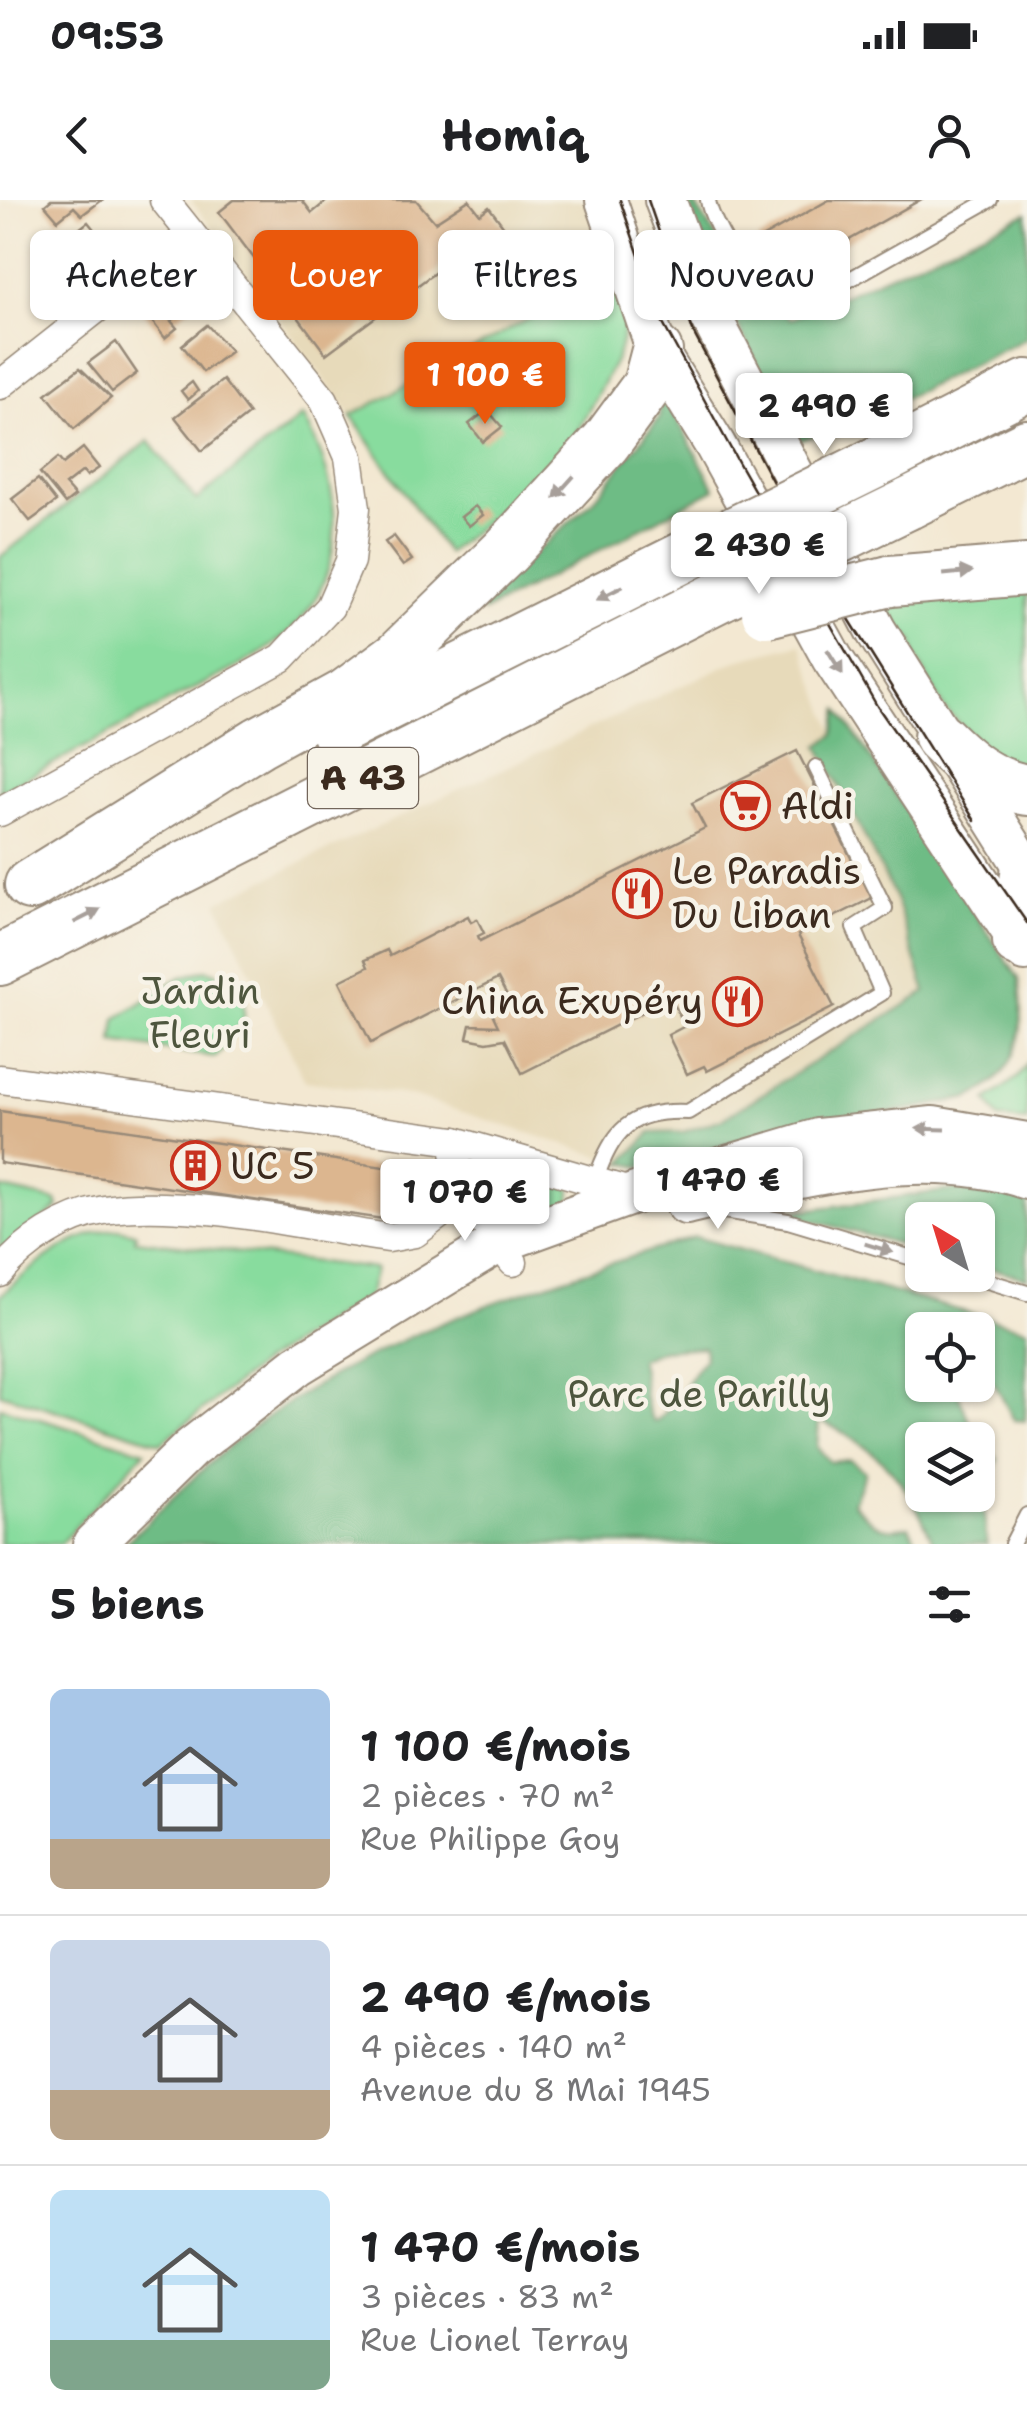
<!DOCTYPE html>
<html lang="fr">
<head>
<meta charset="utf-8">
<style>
  body { margin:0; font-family:"Shantell Sans",sans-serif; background:#f6f6f6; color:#202124; height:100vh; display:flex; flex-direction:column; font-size:38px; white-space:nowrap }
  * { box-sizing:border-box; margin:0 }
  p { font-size:32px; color:#757577 }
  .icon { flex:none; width:55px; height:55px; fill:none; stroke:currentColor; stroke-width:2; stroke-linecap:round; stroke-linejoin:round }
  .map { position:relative; height:1344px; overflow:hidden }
  .details { display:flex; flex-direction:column; background:#fff; flex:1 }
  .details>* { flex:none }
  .banner { position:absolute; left:30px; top:30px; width:968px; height:90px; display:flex; gap:20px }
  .needle { width:65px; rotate:322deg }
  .controls { position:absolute; left:905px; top:1002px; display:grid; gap:20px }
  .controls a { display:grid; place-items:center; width:90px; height:90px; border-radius:15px; background:#fff; box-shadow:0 2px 8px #0004; font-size:50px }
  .price { position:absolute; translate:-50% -85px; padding:0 22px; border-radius:10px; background:#fff; color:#222; font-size:32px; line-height:65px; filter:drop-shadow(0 2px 5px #0008) }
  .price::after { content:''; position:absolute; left:50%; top:60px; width:30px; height:22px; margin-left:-15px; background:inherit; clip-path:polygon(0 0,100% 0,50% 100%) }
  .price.current { background:#ea580c; color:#fff }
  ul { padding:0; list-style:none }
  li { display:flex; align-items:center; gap:30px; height:250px; padding:0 50px }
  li+li { border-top:2px solid #e0e0e0 }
  li span { display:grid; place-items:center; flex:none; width:280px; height:200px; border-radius:15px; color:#555 }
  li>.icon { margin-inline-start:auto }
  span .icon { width:120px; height:120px; fill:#fffc; stroke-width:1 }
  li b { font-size:42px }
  h2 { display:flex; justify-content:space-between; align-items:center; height:120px; padding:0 50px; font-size:42px }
  .pill { padding:0 35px; border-radius:15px; background:#fff; box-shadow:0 2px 8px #0004; font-size:35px; line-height:90px }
  .pill.current { background:#ea580c; color:#fff }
  .status { display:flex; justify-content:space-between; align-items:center; height:70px; padding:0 50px; background:#fff; direction:ltr }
  .status svg { height:28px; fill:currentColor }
  header { display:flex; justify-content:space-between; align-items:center; height:130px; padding:0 50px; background:#fff; font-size:45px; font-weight:700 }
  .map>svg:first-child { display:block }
  .built { fill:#e7daba }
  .green { fill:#88dc9e; stroke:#62835e; stroke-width:2.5 }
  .forest { fill:#6ebc85; stroke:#547352; stroke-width:2.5; fill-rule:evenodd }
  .building { fill:#dcb68f }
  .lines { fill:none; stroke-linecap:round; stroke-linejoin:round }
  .lane-casing { stroke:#978978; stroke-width:18 }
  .street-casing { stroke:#978978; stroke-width:31 }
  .secondary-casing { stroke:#978978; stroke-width:44 }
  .highway-casing { stroke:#978978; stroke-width:54 }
  .lane { stroke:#fff; stroke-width:14 }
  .street { stroke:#fff; stroke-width:28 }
  .secondary { stroke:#fff; stroke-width:40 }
  .highway { stroke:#fff; stroke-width:50 }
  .tram { stroke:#3b2a1e; stroke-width:2.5 }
  .highway-bridge-casing { stroke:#978978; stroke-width:54; stroke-linecap:butt }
  .highway-bridge { stroke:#fff; stroke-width:50 }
  .oneway { fill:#a79f9a }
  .labels { text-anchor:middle; stroke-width:9; stroke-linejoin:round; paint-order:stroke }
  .shield { fill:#f7f3e8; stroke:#73665b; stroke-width:2.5 }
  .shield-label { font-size:35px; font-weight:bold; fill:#3b2a1e }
  .poi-label { font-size:38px; fill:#3b2a1e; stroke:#f7f3e8; text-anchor:start }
  .park-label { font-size:38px; fill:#4e563e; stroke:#f7f3e8 }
</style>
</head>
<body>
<div class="status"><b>09:53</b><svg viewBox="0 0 49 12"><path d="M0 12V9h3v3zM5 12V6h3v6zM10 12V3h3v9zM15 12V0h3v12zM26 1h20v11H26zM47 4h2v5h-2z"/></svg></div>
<header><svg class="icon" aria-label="back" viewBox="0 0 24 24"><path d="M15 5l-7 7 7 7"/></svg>Homiq<svg class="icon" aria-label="person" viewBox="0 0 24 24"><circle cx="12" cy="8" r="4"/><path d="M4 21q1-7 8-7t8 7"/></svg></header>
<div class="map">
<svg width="1027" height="1344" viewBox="0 0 1027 1344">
  <rect width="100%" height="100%" fill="#f7f3e8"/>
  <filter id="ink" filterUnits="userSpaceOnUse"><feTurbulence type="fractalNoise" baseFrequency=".01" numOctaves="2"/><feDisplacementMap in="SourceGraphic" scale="20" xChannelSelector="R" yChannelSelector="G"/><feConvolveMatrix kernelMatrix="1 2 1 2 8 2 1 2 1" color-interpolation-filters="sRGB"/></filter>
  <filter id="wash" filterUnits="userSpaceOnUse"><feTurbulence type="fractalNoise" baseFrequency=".0048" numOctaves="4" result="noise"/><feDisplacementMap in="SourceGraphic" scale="40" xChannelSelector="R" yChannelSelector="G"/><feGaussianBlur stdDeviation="2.25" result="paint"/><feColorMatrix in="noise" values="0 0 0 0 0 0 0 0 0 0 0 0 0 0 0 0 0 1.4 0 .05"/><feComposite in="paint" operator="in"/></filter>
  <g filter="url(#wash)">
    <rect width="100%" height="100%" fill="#f3e8d2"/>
    <g class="built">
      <path d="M191,0H587L609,75L351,216Z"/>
      <path d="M801,444L932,791L637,968L409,895L305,881L217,702L737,460Z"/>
    </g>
    <g class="green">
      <path d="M609,75L628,115L617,157L564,257L447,353L351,216Z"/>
      <path d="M303,216C347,295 352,389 270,447C239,469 201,484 168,502C112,532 56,562 0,592V357L149,241L196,300Z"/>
      <path d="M1027,393V571L993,558L944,508L915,455L913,441L885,410L896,402Z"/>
      <path d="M205,770L217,773L244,799V819L216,857L113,842L116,819L179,778Z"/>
      <path d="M1027,863V921L999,919L987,900L1018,877Z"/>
      <path d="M403,967L440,993L421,1016L394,1024Z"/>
      <path d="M509,968L571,989L570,1002L513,1027L498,1016L486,998L491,978Z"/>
      <path d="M0,988L57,1001L59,1007L0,1053Z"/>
      <path d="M118,1029L136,1033L135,1040L376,1069L369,1096L262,1163L161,1243L0,1193V1096C31,1068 74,1031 118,1029Z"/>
      <path d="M0,1207L145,1251L60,1344H0Z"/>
    </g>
    <g class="forest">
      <path d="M687,0H692L742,76L790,119L1027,13V138L884,208L796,242L723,96Z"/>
      <path d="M664,203L670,206L715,289L483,412L476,406L593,301L660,217L659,207Z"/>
      <path d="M839,510L1019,779C1027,834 1018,874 970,898L735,942L655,970L622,963L651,933L683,932L722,919L926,792L895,697L819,546L834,535Z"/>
      <path d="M951,990H979L1027,999V1078L978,1065V1020H922V1050L783,1013Z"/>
      <path d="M695,1037L1027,1129L1025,1221L1014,1220L994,1183H978V1130H922V1185H964L958,1193L968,1219L998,1260L982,1295L987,1344H934C908,1281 881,1249 819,1220L817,1247L830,1262L850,1260L865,1272L853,1303C872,1323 881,1334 909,1326L918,1344H124C172,1299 219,1250 273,1213C401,1125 548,1083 695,1037ZM704,1147L705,1158C693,1172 666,1217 654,1222C640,1202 647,1181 639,1159L661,1150ZM922,1240H978V1295H922Z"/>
    </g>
    <g id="blocks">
      <g class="building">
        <path d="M51,0H102L82,15L74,7L58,20L45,5Z"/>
        <path d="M234,0H302L312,13L328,0H416L435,22L469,0L480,14L489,7L513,39L458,81L445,65L326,154L219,12Z"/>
        <path d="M829,0H920L780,79L758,40Z"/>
        <path d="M88,22L114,54L68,87L43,57Z"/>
        <path d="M176,77L197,102L171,121L177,128L165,138L140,106Z"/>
        <path d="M207,125L231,151L203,172L182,145Z"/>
        <path d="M116,142L137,173L112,192L88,163Z"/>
        <path d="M80,168L111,198L74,229L46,194Z"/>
        <path d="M223,180L249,214L202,251L175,217Z"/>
        <path d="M192,182L198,191L188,200L181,191Z"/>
        <path d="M482,214L485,218L491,214L502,227L483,242L469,224Z"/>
        <path d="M83,248L99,268L87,276L83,271L65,285L75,296L65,304L40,273L58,258L63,264Z"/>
        <path d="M38,279L56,302L30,321L12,299Z"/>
        <path d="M475,306L483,315L469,326L461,317Z"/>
        <path d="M394,336L412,360L403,366L385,342Z"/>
        <path d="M797,551L852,660L857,658L876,696L798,735L834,807L707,871L704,866L687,874L668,835L685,826L671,798L522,873L505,839L487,842L467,838L470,825L498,826L491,811L510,802L498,779L371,843L340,781L368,767L365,760L387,750L390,756L468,716L471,722L477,719L484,733L478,736L480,741L705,628L692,603Z"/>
        <path d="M0,911L391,968L383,1019L0,963Z"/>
      </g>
    </g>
  </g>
  <g filter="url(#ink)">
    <use href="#blocks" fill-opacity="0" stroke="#978978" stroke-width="2.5"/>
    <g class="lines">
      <defs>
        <g id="lane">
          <path d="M708,0C711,25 757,98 782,106C788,108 799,105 806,104L990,0"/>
          <path d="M595,981C613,930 630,909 688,912L882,793L854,728L885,708L816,567"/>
          <path d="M717,1010L788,1021L922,1061"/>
          <path d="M968,1075L1027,1093"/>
          <path d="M1012,1344L1027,1315"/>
        </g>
        <g id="street">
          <path d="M0,185L191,34"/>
          <path d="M0,612L282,458L330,407L350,361L356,308L349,257L324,200L164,0"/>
          <path d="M0,879L455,941L637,994"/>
          <path d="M455,941C452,984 488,1029 513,1062"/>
          <path d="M0,1073C24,1043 66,1016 104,1010C185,997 306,1026 388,1038L415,1033L468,993"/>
        </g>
        <g id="secondary">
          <path d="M606,0L657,151L715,245L832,458L1025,751"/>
          <path d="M665,0L704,104L876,431L1027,671"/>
          <path d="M686,1004C790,979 922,943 1027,979"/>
          <path d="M93,1344L190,1249L298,1165L498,1043L636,993L818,939L933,927L1027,943"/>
        </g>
        <g id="highway">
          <path d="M885,258L1027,185"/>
          <path d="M908,304L1027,245"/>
          <path d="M890,381L1027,370"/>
          <path d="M336,531L698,350"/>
          <path d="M939,537C966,564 988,583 1027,590"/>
          <path d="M30,685L259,542L345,495L398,456L506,351L606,242L648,185L657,151"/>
          <path d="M1018,741L1027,666"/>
          <path d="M0,760L724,394"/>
        </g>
      </defs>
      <use href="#lane" class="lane-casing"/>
      <use href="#street" class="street-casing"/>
      <use href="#secondary" class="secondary-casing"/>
      <use href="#highway" class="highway-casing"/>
      <use href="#lane" class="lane"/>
      <use href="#street" class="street"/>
      <use href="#secondary" class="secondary"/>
      <use href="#highway" class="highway"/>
      <g class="tram">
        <path d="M620,0L661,120L737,260L877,506L1027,723"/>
        <path d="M648,0L694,134L826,382L975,621"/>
      </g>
      <defs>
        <g id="highway-bridge">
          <path d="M698,350L885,258"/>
          <path d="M724,394L908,304"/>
          <path d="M767,412L890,381"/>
        </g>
      </defs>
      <use href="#highway-bridge" class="highway-bridge-casing"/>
      <use href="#highway-bridge" class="highway-bridge"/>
    </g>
    <defs><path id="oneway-solid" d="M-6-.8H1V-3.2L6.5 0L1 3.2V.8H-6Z" transform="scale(2.5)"/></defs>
    <g class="oneway">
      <use href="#oneway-solid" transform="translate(564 287) rotate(132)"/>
      <use href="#oneway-solid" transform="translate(958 373) rotate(-6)"/>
      <use href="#oneway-solid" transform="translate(610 393) rotate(153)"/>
      <use href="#oneway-solid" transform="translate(835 462) rotate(58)"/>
      <use href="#oneway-solid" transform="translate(87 716) rotate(-27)"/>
      <use href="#oneway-solid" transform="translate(931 929) rotate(-178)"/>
      <use href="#oneway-solid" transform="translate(879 1048) rotate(17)"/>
    </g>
  </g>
  <defs>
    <symbol id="supermarket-ring" viewBox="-11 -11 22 22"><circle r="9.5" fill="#f7f3e8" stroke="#c8321e" stroke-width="1.5"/><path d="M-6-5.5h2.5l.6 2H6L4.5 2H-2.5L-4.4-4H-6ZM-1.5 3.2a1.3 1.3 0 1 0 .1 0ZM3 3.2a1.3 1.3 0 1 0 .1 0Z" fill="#c8321e"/></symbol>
    <symbol id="restaurant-ring" viewBox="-11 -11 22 22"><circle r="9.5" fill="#f7f3e8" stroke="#c8321e" stroke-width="1.5"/><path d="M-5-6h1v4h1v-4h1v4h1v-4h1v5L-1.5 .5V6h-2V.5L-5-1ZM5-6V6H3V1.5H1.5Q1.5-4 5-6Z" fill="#c8321e"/></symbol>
    <symbol id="building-ring" viewBox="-11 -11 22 22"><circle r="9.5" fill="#f7f3e8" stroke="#c8321e" stroke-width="1.5"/><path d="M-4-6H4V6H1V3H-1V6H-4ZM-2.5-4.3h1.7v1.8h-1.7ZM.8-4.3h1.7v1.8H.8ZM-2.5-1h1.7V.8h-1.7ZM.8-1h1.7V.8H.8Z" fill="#c8321e"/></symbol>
  </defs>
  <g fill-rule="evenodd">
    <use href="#supermarket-ring" x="718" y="578" width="55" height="55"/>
    <use href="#restaurant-ring" x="610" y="666" width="55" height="55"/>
    <use href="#restaurant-ring" x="710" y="774" width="55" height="55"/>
    <use href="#building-ring" x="168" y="938" width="55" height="55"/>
  </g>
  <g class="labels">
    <rect class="shield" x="308" y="548" width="110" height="60" rx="8"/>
    <g class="shield-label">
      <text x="363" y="590">A 43</text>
    </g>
    <g class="poi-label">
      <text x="781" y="619">Aldi</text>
      <text x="672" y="684">Le Paradis<tspan x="672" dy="44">Du Liban</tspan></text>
      <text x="703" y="814" text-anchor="end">China Exupéry</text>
      <text x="230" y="979">UC 5</text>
    </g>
    <g class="park-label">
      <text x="200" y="804">Jardin<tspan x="200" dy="44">Fleuri</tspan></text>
      <text x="699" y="1207">Parc de Parilly</text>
    </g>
  </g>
</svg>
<div class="controls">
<a><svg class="needle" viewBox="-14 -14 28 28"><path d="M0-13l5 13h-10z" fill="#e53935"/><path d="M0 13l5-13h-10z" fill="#757577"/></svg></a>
<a><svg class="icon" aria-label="locate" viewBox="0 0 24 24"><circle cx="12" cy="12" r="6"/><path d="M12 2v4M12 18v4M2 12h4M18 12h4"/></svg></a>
<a><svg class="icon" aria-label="layers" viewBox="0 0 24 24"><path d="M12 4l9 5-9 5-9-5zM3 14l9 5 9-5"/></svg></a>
</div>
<b class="price current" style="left:485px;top:227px">1 100 €</b>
<b class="price" style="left:824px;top:258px">2 490 €</b>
<b class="price" style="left:759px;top:397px">2 430 €</b>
<b class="price" style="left:718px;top:1032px">1 470 €</b>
<b class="price" style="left:465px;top:1044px">1 070 €</b>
<div class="banner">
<a class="pill">Acheter</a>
<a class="pill current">Louer</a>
<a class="pill">Filtres</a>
<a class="pill">Nouveau</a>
</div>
</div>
<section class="details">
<h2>5 biens<svg class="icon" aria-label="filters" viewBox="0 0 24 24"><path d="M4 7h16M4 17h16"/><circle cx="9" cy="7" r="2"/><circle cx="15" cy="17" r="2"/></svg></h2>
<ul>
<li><span style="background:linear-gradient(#a9c7e8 75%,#b9a48a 0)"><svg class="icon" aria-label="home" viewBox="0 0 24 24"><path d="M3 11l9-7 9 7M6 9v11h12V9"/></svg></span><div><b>1 100 €/mois</b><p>2 pièces · 70 m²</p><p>Rue Philippe Goy</p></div></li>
<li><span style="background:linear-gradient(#c9d6e8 75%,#b9a48a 0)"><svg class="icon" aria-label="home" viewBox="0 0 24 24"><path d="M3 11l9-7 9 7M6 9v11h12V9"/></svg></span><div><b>2 490 €/mois</b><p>4 pièces · 140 m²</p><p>Avenue du 8 Mai 1945</p></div></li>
<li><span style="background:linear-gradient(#bfe0f5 75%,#7fa58c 0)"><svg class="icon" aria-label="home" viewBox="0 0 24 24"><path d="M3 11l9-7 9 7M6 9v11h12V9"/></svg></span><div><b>1 470 €/mois</b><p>3 pièces · 83 m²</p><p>Rue Lionel Terray</p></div></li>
</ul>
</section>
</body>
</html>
